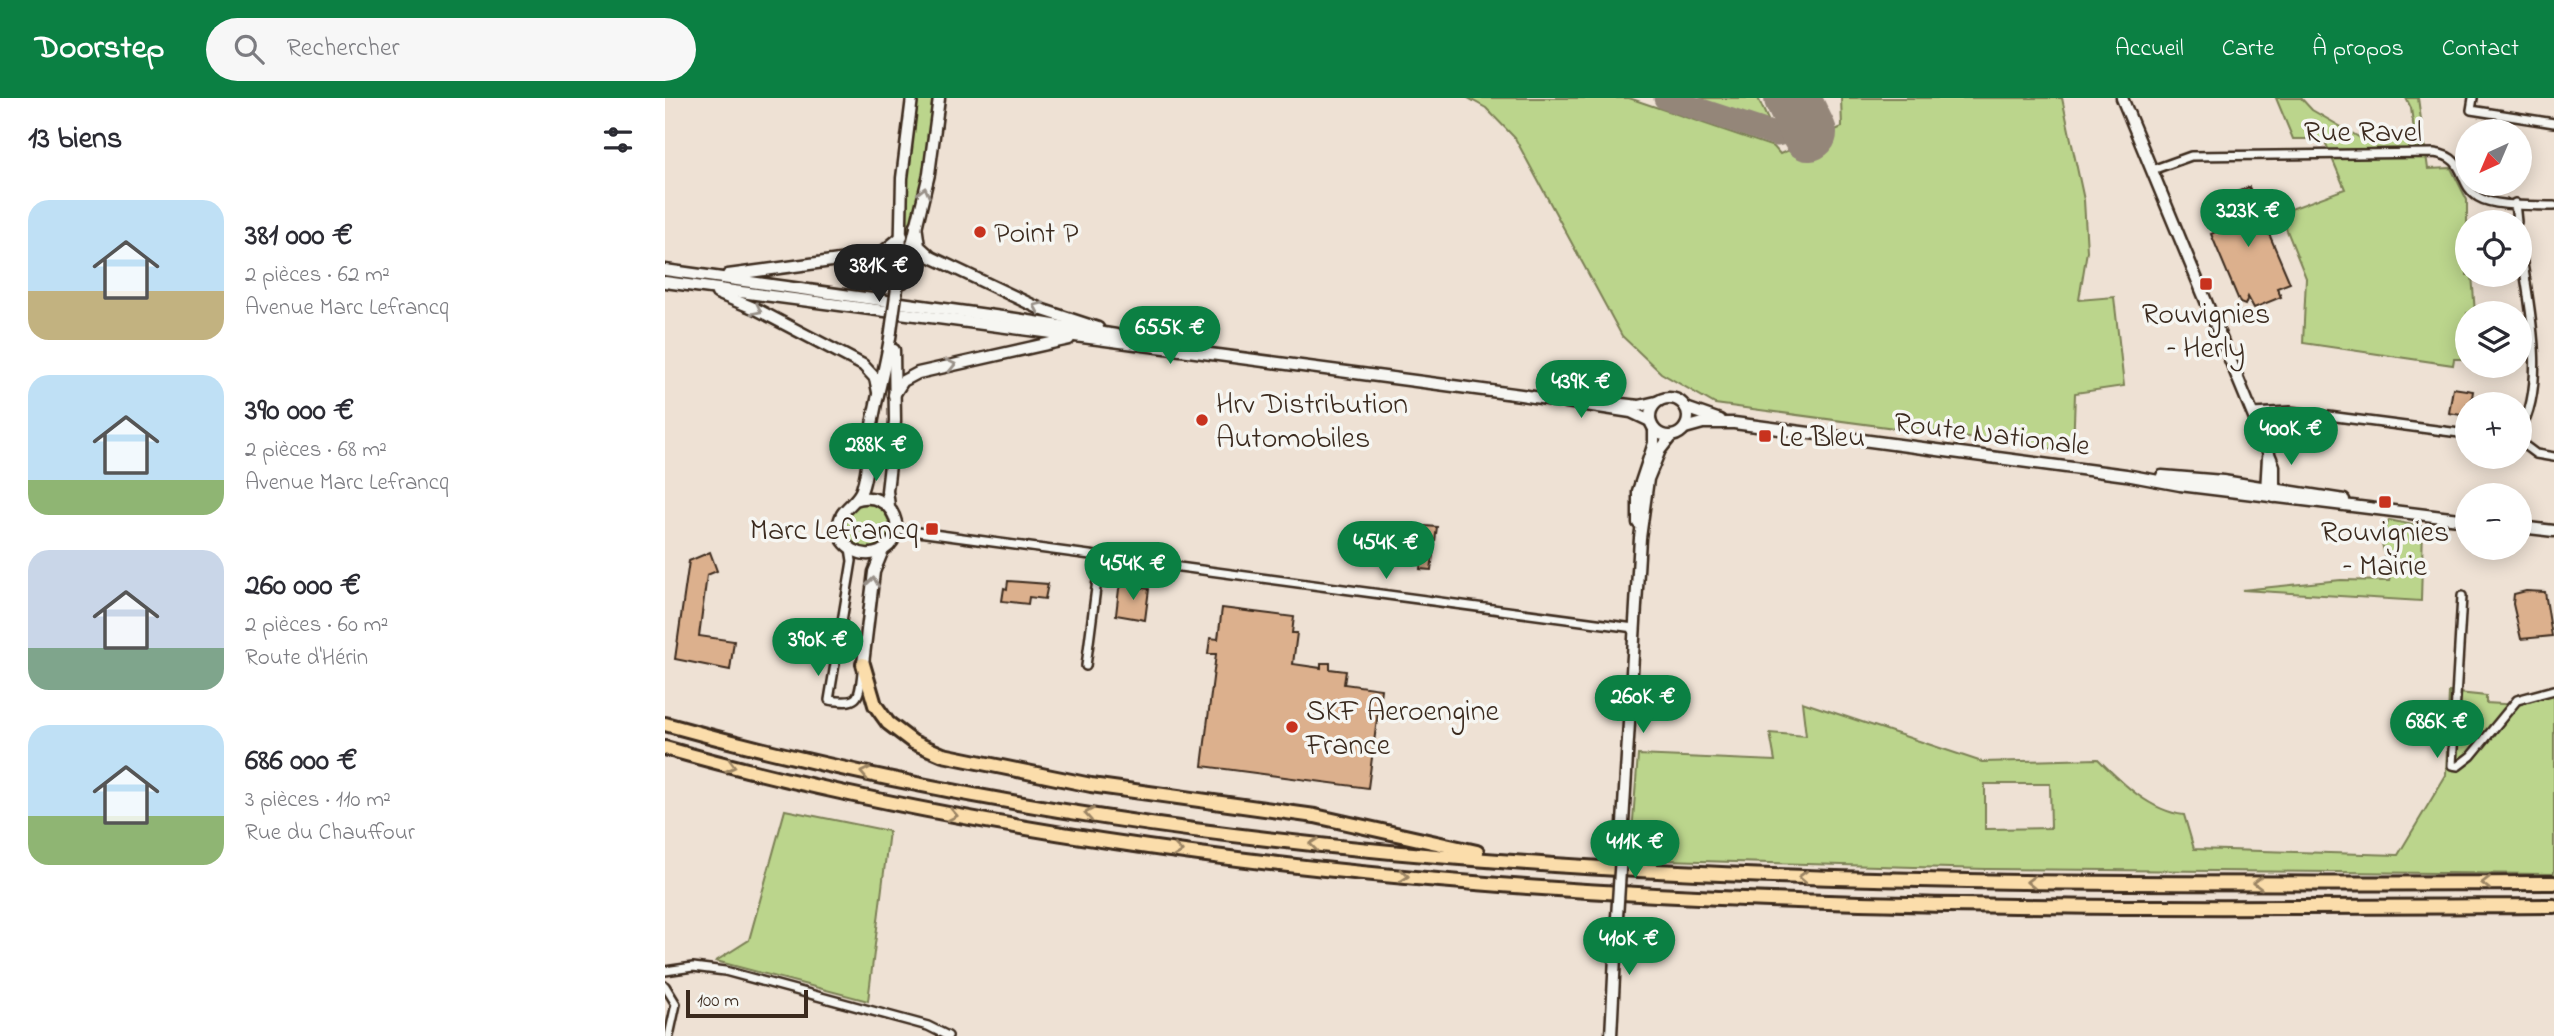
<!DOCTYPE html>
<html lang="fr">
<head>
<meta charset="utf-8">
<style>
  body { margin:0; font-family:"Indie Flower",sans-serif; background:#f7f7f7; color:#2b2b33; height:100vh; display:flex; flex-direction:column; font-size:26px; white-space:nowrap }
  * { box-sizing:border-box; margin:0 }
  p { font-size:23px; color:#7c7c81 }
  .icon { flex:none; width:38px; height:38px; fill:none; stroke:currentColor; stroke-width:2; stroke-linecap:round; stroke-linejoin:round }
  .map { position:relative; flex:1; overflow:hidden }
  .sheet { display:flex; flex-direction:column; background:#fff; width:665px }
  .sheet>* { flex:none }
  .needle { width:46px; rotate:224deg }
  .fabs { position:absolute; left:1790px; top:21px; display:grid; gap:14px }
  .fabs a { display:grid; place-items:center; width:77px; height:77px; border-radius:50%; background:#fff; box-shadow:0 4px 18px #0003; font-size:35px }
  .scale { position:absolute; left:21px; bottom:18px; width:122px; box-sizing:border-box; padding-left:7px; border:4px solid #3b2a1e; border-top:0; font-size:19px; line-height:24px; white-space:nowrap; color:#3b2a1e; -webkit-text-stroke:5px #f6f6f2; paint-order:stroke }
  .price { position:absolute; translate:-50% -60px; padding:0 16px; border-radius:24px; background:#0b8043; color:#fff; font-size:23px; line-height:46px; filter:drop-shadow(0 2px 4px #0008) }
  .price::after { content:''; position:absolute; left:50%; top:42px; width:21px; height:16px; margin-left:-10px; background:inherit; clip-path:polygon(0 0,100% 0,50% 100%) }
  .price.selected { background:#222; color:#fff }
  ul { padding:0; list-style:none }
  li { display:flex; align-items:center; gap:21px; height:175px; padding:0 28px }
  li span { display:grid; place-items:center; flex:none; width:196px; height:140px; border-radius:21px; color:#555 }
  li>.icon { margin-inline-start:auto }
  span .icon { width:84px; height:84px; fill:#fffc; stroke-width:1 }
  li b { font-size:30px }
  h2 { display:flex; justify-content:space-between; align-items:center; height:84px; padding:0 28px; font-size:30px }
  header { display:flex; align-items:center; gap:42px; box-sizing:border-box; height:98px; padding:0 35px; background:#0b8043; color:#fff }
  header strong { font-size:33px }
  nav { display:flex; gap:38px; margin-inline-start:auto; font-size:24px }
  .search { width:490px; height:63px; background:#f7f7f7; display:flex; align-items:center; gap:18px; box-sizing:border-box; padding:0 24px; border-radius:38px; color:#7c7c81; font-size:26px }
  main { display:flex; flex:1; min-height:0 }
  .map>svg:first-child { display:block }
  .green { fill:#bbd58c; stroke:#7b8055; stroke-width:2; fill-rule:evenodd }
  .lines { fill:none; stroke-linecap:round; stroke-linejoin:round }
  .taxiway { stroke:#948679; stroke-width:23 }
  .runway { stroke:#948679; stroke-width:56 }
  .building { fill:#dcb08d; stroke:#3b2a1e; stroke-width:2 }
  .street-casing { stroke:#3b2a1e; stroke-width:12 }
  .secondary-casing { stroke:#3b2a1e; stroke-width:15 }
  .highway-casing { stroke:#3b2a1e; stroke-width:18 }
  .street { stroke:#f6f6f2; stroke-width:7 }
  .secondary { stroke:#f6f6f2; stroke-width:10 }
  .highway { stroke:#fbddab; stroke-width:12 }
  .secondary-bridge-casing { stroke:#3b2a1e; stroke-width:15; stroke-linecap:butt }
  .secondary-bridge { stroke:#f6f6f2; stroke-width:10 }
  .oneway { stroke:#989088 }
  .oneway2 { stroke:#9b8464 }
  .poi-dot { fill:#c8321e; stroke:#f6f6f2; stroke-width:2.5 }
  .labels { text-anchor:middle; stroke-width:7; stroke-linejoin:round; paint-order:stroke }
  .street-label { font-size:30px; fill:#3b2a1e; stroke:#f6f6f2 }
  .poi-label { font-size:30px; fill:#3b2a1e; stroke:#f6f6f2; text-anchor:start }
</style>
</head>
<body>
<header>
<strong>Doorstep</strong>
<div class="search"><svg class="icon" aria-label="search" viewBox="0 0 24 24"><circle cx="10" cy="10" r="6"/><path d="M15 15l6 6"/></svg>Rechercher</div>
<nav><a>Accueil</a><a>Carte</a><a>À propos</a><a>Contact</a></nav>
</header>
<main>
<section class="sheet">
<h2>13 biens<svg class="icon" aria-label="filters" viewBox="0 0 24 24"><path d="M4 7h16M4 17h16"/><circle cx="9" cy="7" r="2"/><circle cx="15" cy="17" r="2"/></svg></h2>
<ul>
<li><span style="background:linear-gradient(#bfe0f5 65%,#c2b280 0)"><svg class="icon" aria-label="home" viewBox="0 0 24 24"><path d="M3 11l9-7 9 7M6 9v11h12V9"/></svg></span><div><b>381 000 €</b><p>2 pièces · 62 m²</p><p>Avenue Marc Lefrancq</p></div></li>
<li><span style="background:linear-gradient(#bfe0f5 75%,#8fb573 0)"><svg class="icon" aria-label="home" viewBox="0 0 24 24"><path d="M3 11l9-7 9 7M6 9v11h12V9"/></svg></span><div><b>390 000 €</b><p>2 pièces · 68 m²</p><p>Avenue Marc Lefrancq</p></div></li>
<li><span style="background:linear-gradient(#c9d6e8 70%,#7fa58c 0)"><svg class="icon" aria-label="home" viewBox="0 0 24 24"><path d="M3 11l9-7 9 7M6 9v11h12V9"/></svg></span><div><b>260 000 €</b><p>2 pièces · 60 m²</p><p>Route d'Hérin</p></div></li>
<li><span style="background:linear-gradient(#bfe0f5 65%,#8fb573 0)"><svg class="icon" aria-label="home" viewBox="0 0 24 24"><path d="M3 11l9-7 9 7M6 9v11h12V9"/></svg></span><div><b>686 000 €</b><p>3 pièces · 110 m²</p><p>Rue du Chauffour</p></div></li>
</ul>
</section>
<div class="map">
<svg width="1889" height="938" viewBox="0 0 1889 938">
  <rect width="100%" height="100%" fill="#eee1d4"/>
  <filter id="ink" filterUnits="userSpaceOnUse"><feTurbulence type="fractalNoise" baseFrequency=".0143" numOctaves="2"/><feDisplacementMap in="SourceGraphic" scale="14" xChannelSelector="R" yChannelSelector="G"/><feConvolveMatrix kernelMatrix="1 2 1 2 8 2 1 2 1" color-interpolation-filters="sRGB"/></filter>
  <g filter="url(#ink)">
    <g class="green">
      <path d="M250,0H271L262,69L241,151L240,73Z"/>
      <path d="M803,0H964L1109,49L1115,56L1177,29L1176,0H1397L1419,102L1422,153L1414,202L1449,199L1459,288L1410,295L1408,354L1050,306L996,275L957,238L850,40L821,10Z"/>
      <path d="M1013,0H1093L1107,31L1102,30Z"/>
      <path d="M1611,0H1636L1647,12L1699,42L1750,40L1746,10L1741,0H1753L1763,71L1786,70L1802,102V177H1807L1810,215H1802V261H1789L1788,267L1638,245L1641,180L1615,115L1680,91L1659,41H1628Z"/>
      <circle cx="202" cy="428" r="22"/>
      <path d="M1724,422L1758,429L1756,503L1577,492L1676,482L1725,483L1716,440Z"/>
      <path d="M1784,594L1821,598V605L1854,607L1889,596V776L1321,771L965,761L973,657L1110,663L1105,635L1141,638L1137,604L1317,664L1433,661C1457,685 1485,713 1519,717L1529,751L1733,757L1781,677ZM1320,686H1385L1386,730L1320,731Z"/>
      <path d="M120,712L224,733L203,903L51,863L84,842Z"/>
    </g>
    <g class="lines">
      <path class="taxiway" d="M1000,0L1112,37C1131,33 1131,19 1129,3"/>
      <path class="runway" d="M1127,0L1144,35"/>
    </g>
    <g class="building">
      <path d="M1584,89L1625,185L1612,190L1616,199L1589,210L1583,199L1580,207L1575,205L1546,136L1555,132L1544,105Z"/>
      <path d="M1788,290L1808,293L1806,306H1802V318L1784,315Z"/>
      <path d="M760,428L772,429L766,472L755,471Z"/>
      <path d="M45,454L52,473L42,477L34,538L69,543L65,572L10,561L24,463Z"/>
      <path d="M343,483L383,486L380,501L364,499L363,506L337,503L339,490L342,491Z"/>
      <path d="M458,487L484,491L480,522L451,517L454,491Z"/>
      <path d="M1861,493L1880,494L1887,538L1856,541L1848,506L1849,496Z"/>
      <path d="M557,510L629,519L627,535H632L628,566L656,570V565H665V571L681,573L679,586L716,591L703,690L537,668L551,556H543L545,540L553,541Z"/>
    </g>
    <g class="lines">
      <defs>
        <g id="street">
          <path d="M1808,0L1806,12L1889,25"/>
          <path d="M1487,72L1526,58L1769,55C1803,59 1792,86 1813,99C1829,109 1869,107 1889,108"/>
          <path d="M1850,105L1852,124"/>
          <path d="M1855,145C1862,200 1884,283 1855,333"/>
          <path d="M1587,315L1625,313L1802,336"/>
          <path d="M1855,344L1871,356L1889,359"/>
          <path d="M231,431L969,530"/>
          <path d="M185,450L187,463L164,602C193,606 194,603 197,574"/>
          <path d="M1797,498L1787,667L1793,668L1806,658L1852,602L1889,592"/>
          <path d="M421,568L435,459"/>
          <path d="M0,873L28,869L60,873L263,928L283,938"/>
          <path d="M0,888L11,906L4,938"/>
        </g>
        <g id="secondary">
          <path d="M1457,0L1609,368V399"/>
          <path d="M251,127L254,148L266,159L378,212L433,230"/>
          <path d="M235,170L237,80L247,0"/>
          <path d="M0,172L351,221L495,244"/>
          <path d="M63,177L204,158L219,153L237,138"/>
          <path d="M0,184L856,297L966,314L985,323"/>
          <path d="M238,184L264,76L274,0"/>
          <path d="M52,195L91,211L198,267L210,280L213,294"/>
          <path d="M229,297L238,283L253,275L404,241"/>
          <circle cx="1004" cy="319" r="19"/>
          <path d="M920,302L974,308L991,304"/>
          <path d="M1021,310L1055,322"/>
          <path d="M1020,330L1038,325H1069L1461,377L1515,387L1802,422"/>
          <path d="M1497,378L1558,383L1679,402"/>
          <path d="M1601,393L1603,359"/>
          <path d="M190,402C228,389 248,440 214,454C196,461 176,449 174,431C172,410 192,407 197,391C204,371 203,347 207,327C212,295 222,265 226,233"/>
          <path d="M224,408L222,393L230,323L229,252"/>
          <path d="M973,425V393L989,345V331"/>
          <path d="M1855,429L1889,433"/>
          <path d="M198,566L209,474L218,452"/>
          <path d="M957,742L975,440L983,381L995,352L1006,338"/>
          <path d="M946,938L952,819"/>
        </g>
        <g id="highway">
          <path d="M198,566L210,607L223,625L248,644L278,657L426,687L650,718L812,754"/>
          <path d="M0,626C614,797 1258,786 1889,785"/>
          <path d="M0,650C175,700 354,732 534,756C982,816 1437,810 1889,808"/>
        </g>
      </defs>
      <use href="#street" class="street-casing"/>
      <use href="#secondary" class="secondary-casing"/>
      <use href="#highway" class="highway-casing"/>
      <use href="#street" class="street"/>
      <use href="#secondary" class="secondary"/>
      <use href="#highway" class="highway"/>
      <defs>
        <g id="secondary-bridge">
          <path d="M226,233L233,183"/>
          <path d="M952,819L957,742"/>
        </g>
      </defs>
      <use href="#secondary-bridge" class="secondary-bridge-casing"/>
      <use href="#secondary-bridge" class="secondary-bridge"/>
    </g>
    <defs><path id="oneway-chevron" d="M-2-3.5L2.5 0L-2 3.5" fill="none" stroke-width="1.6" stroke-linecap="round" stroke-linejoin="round" transform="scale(1.75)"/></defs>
    <g class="oneway">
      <use href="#oneway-chevron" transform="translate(259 94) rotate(-76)"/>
      <use href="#oneway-chevron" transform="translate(373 209) rotate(-156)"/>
      <use href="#oneway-chevron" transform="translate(92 212) rotate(27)"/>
      <use href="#oneway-chevron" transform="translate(286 267) rotate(-13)"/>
      <use href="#oneway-chevron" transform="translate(208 484) rotate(-82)"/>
    </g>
    <g class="oneway2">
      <use href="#oneway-chevron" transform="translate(66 668) rotate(14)"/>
      <use href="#oneway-chevron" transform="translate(200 675) rotate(-168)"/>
      <use href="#oneway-chevron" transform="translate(424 716) rotate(-171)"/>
      <use href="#oneway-chevron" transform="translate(288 717) rotate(11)"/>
      <use href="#oneway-chevron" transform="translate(649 746) rotate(-173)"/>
      <use href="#oneway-chevron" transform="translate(513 753) rotate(7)"/>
      <use href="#oneway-chevron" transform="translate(739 778) rotate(5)"/>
      <use href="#oneway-chevron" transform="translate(1138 779) rotate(-178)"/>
      <use href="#oneway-chevron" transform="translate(1366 784) rotate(-179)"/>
      <use href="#oneway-chevron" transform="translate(1593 785) rotate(180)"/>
      <use href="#oneway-chevron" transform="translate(1821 785) rotate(180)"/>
    </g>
  </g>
  <g class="poi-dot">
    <circle cx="315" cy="134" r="7"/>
    <rect x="1534" y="179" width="14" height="14" rx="3.5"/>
    <circle cx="537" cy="322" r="7"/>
    <rect x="1093" y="331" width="14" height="14" rx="3.5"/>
    <rect x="1713" y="397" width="14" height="14" rx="3.5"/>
    <rect x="260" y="424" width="14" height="14" rx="3.5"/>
    <circle cx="627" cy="629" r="7"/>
  </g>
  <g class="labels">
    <g class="street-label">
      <text x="1698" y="43">Rue Ravel</text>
      <text transform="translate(1327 335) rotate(7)" y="10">Route Nationale</text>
    </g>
    <g class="poi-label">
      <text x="329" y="144">Point P</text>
      <text x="1541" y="225" text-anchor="middle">Rouvignies<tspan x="1541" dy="34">– Herly</tspan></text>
      <text x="551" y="315">Hrv Distribution<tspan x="551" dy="34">Automobiles</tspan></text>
      <text x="1114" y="348">Le Bleu</text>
      <text x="253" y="441" text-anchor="end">Marc Lefrancq</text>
      <text x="1720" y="443" text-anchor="middle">Rouvignies<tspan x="1720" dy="34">– Mairie</tspan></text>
      <text x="641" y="622">SKF Aeroengine<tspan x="641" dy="34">France</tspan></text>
    </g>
  </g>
</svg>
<div class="fabs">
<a><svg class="needle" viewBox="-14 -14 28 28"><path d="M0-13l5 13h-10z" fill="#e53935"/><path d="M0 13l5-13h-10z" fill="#7c7c81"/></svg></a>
<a><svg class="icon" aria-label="locate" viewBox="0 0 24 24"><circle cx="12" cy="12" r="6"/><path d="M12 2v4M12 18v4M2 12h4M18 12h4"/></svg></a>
<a><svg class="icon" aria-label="layers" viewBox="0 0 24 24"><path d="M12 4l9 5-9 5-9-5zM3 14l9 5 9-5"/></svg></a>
<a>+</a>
<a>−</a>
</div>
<div class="scale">100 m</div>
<b class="price" style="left:1583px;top:151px">323K €</b>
<b class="price selected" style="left:214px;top:206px">381K €</b>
<b class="price" style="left:505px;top:268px">655K €</b>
<b class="price" style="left:916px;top:322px">439K €</b>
<b class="price" style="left:1626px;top:369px">400K €</b>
<b class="price" style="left:211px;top:385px">288K €</b>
<b class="price" style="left:721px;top:483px">454K €</b>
<b class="price" style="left:468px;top:504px">454K €</b>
<b class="price" style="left:153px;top:580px">390K €</b>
<b class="price" style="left:978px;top:637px">260K €</b>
<b class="price" style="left:1772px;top:662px">686K €</b>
<b class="price" style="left:970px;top:782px">411K €</b>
<b class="price" style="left:964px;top:879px">410K €</b>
</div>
</main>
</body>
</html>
